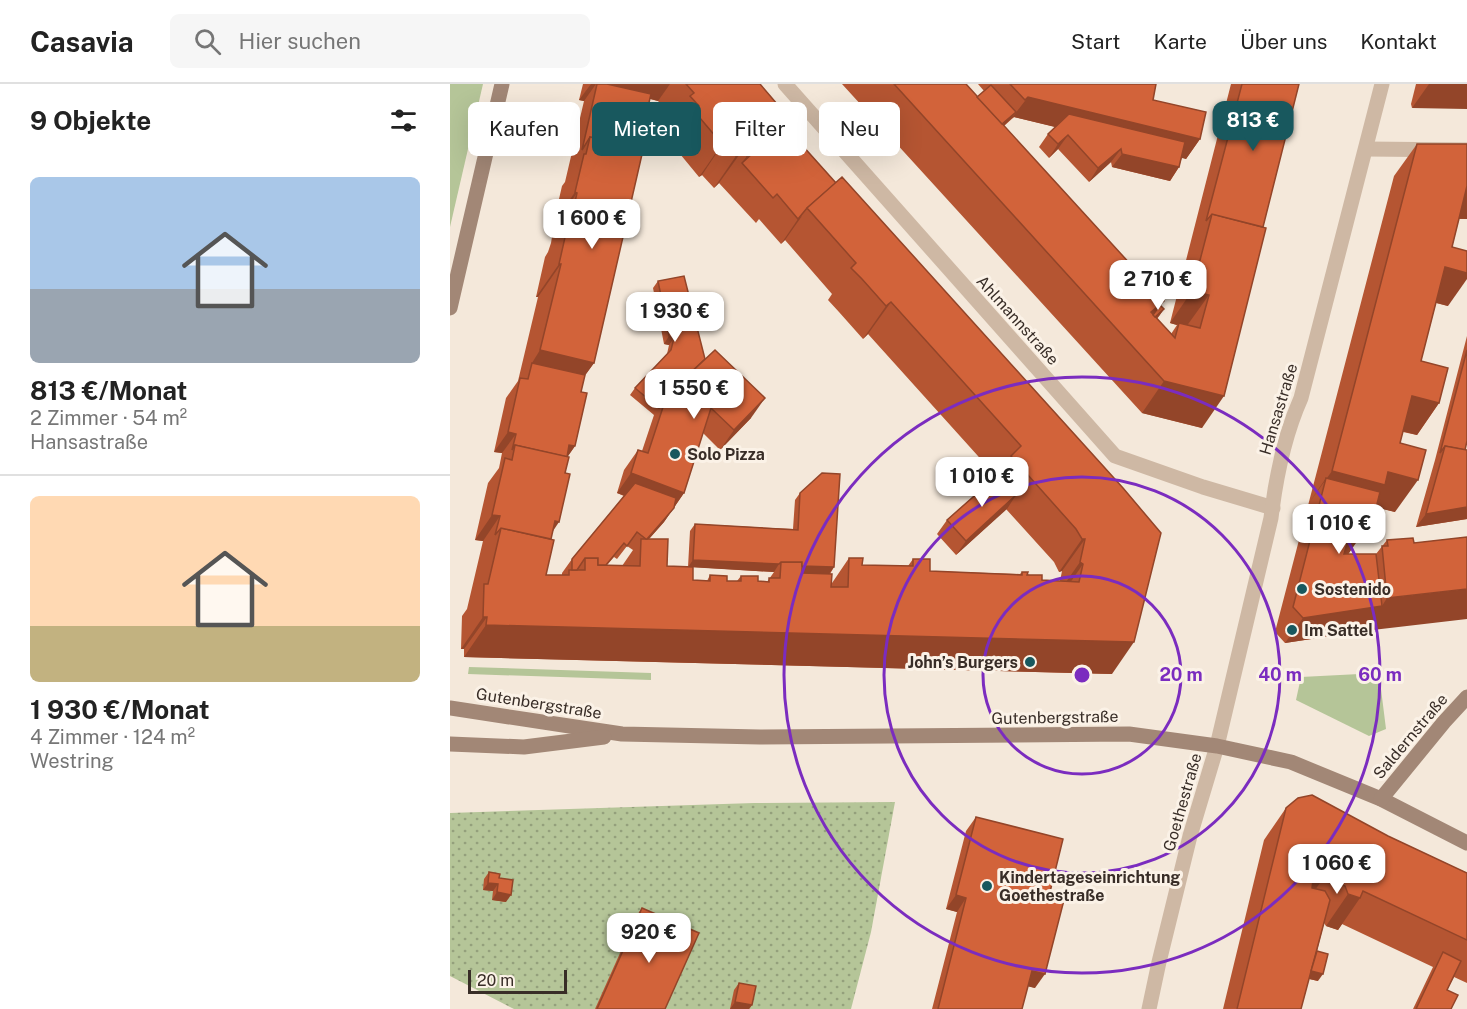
<!DOCTYPE html>
<html lang="de">
<head>
<meta charset="utf-8">
<style>
  body { margin:0; font-family:"Public Sans",sans-serif; background:#f6f6f6; color:#222; height:100vh; display:flex; flex-direction:column; font-size:22px; white-space:nowrap }
  * { box-sizing:border-box; margin:0 }
  p { font-size:20px; color:#767676 }
  .icon { flex:none; width:33px; height:33px; fill:none; stroke:currentColor; stroke-width:2; stroke-linecap:round; stroke-linejoin:round }
  .map { position:relative; flex:1; overflow:hidden }
  .side { display:flex; flex-direction:column; background:#fff; width:450px }
  .side>* { flex:none }
  .guide { position:absolute; left:18px; top:18px; width:570px; height:54px; display:flex; gap:12px }
  .scale { position:absolute; left:18px; bottom:15px; width:99px; box-sizing:border-box; padding-left:6px; border:3px solid #382d27; border-top:0; font-size:16px; line-height:21px; white-space:nowrap; color:#382d27; -webkit-text-stroke:4px #fbf2e7; paint-order:stroke }
  .price { position:absolute; translate:-50% -51px; padding:0 14px; border-radius:12px; background:#fff; color:#222; font-size:20px; line-height:39px; filter:drop-shadow(0 2px 3px #0008) }
  .price::after { content:''; position:absolute; left:50%; top:36px; width:18px; height:14px; margin-left:-9px; background:inherit; clip-path:polygon(0 0,100% 0,50% 100%) }
  .price.current { background:#18585e; color:#fff }
  ul { padding:0; list-style:none }
  li { display:grid; align-content:center; gap:12px; height:318px; padding:0 30px }
  li+li { border-top:2px solid #e0e0e0 }
  li span { display:grid; place-items:center; height:186px; border-radius:9px; color:#555 }
  li>.icon { margin-inline-start:auto }
  span .icon { width:108px; height:108px; fill:#fffc; stroke-width:1 }
  li b { font-size:26px }
  h2 { display:flex; justify-content:space-between; align-items:center; height:72px; padding:0 30px; font-size:26px }
  .tag { padding:0 21px; border-radius:9px; background:#fff; box-shadow:0 6px 24px #0002; font-size:21px; line-height:54px }
  .tag.current { background:#18585e; color:#fff }
  header { display:flex; align-items:center; gap:36px; box-sizing:border-box; height:84px; padding:0 30px; background:#fff; border-bottom:2px solid #e0e0e0 }
  header strong { font-size:28px }
  nav { display:flex; gap:33px; margin-inline-start:auto; font-size:21px }
  .search { width:420px; height:54px; background:#f6f6f6; display:flex; align-items:center; gap:15px; box-sizing:border-box; padding:0 21px; border-radius:9px; color:#767676; font-size:22px }
  main { display:flex; flex:1; min-height:0 }
  .map>svg:first-child { display:block }
  .grass { fill:#b5c598 }
  .park { fill:url(#park-dots) }
  .lines { fill:none; stroke-linecap:round; stroke-linejoin:round }
  .street { stroke:#ceb8a4; stroke-width:15 }
  .secondary { stroke:#a28776; stroke-width:15 }
  .wall { fill:#b55532; fill-rule:evenodd }
  .shaded-wall { fill:#934529 }
  .building { fill:#d2633a; stroke:#934529; stroke-width:1.5 }
  .ring { fill:none; stroke:#7b2cbf; stroke-width:3 }
  .poi-dot { fill:#18585e; stroke:#fbf2e7; stroke-width:2 }
  .labels { text-anchor:middle; stroke-width:6; stroke-linejoin:round; paint-order:stroke }
  .street-label { font-size:16px; fill:#382d27; stroke:#fbf2e7 }
  .poi-label { font-size:16px; font-weight:bold; fill:#382d27; stroke:#fbf2e7; text-anchor:start }
  .centre { fill:#7b2cbf; stroke:#fbf2e7; stroke-width:3 }
  .ring-label { font-size:18px; text-anchor:middle; font-weight:bold; fill:#7b2cbf; stroke:#fbf2e7; stroke-width:6; stroke-linejoin:round; paint-order:stroke }
</style>
</head>
<body>
<header>
<strong>Casavia</strong>
<div class="search"><svg class="icon" aria-label="search" viewBox="0 0 24 24"><circle cx="10" cy="10" r="6"/><path d="M15 15l6 6"/></svg>Hier suchen</div>
<nav><a>Start</a><a>Karte</a><a>Über uns</a><a>Kontakt</a></nav>
</header>
<main>
<section class="side">
<h2>9 Objekte<svg class="icon" aria-label="filters" viewBox="0 0 24 24"><path d="M4 7h16M4 17h16"/><circle cx="9" cy="7" r="2"/><circle cx="15" cy="17" r="2"/></svg></h2>
<ul>
<li><span style="background:linear-gradient(#a9c7e8 60%,#9aa5b1 0)"><svg class="icon" aria-label="home" viewBox="0 0 24 24"><path d="M3 11l9-7 9 7M6 9v11h12V9"/></svg></span><div><b>813 €/Monat</b><p>2 Zimmer · 54 m²</p><p>Hansastraße</p></div></li>
<li><span style="background:linear-gradient(#ffd9b3 70%,#c2b280 0)"><svg class="icon" aria-label="home" viewBox="0 0 24 24"><path d="M3 11l9-7 9 7M6 9v11h12V9"/></svg></span><div><b>1 930 €/Monat</b><p>4 Zimmer · 124 m²</p><p>Westring</p></div></li>
</ul>
</section>
<div class="map">
<svg width="1017" height="925" viewBox="0 0 1017 925">
  <defs>
    <pattern id="park-dots" width="8" height="8" patternUnits="userSpaceOnUse" patternTransform="scale(1.5)"><rect width="8" height="8" fill="#b5c598"/><path d="M2 2h.1M6 6h.1" fill="none" stroke="#94a07c" stroke-width="1.8" stroke-linecap="round"/></pattern>
  </defs>
  <rect width="100%" height="100%" fill="#f4e8da"/>
  <g class="grass">
    <path d="M0,0H33L0,143Z"/>
    <path d="M19,583L201,589V596L18,590Z"/>
    <path d="M929,589L936,645L919,652L846,616L851,593Z"/>
  </g>
  <path class="park" d="M445,718L421,848L401,925H64L0,892V729L304,719Z"/>
  <g class="lines">
    <g class="street">
      <path d="M335,0L665,372L753,403L823,424"/>
      <path d="M916,65L1017,66"/>
      <path d="M699,925L709,878L740,752L767,662L821,434C826,392 834,352 851,314L932,0"/>
    </g>
    <g class="secondary">
      <path d="M0,224L52,0"/>
      <path d="M0,624L172,650L310,653L679,650L767,662L841,678L931,715L1017,759"/>
      <path d="M0,660L74,663L154,653"/>
      <path d="M931,715L994,638L1017,613"/>
    </g>
  </g>
  <g class="wall">
    <path d="M133,0H310L334,41L386,99L673,404L662,590L14,573V565H11L12,532L17,525L33,457L25,456L38,399L49,384L52,369L44,368L56,314L68,297L88,213H86L95,173L98,168L101,159L104,141H103L112,102L115,98L134,17L129,16ZM200,15L208,17L215,25L211,30L221,40L217,45L225,54L221,59L249,93L252,91L264,104L269,99L306,139L309,135L331,160L335,156L382,210L378,216L389,228L413,255L418,250L546,392L497,436L487,450L506,471L556,425L604,478L609,488L612,487L610,497L592,496L572,488L570,490L480,487L463,475L458,482L412,481L399,474L382,499L380,490L384,483L350,409L345,416L343,445L245,440L240,447L238,483L217,482L199,455L214,438L234,409L253,349L270,366L301,334L255,275L208,197L203,204L214,260L219,261L217,270L185,304L180,311L204,331L192,367L188,366L174,386L167,409L174,412L122,475L112,489V491H96L101,455L115,389L117,373L125,362L131,308L135,291L144,279L188,65ZM177,462L183,466L172,482L157,481L164,473L167,475ZM243,483L324,488L317,498L308,497L291,492L287,497H277L260,491L257,497L243,496Z"/>
    <path d="M392,0H516L527,13L534,7L528,0H706L703,16L750,55L736,75L732,73L729,83L720,97L662,83L661,78L639,98L608,65L599,74L589,63L598,50L606,43L564,33L554,42L714,217L710,221L714,225L707,235L721,250L727,241L720,239L781,0H849L752,344L692,329Z"/>
    <path d="M966,0H1017L962,24L961,20Z"/>
    <path d="M967,60H1017V135H1009L1002,163L998,222L986,219L971,277L989,319L967,351L953,348L950,359L945,428L926,423L914,447L898,470H926L937,456L964,459L1017,453L914,547L835,559L825,548L944,92Z"/>
    <path d="M1017,252V357L1015,366L1017,435L966,443L985,376Z"/>
    <path d="M836,724L938,752L1017,789V899L1004,893L997,906L1001,925H963L983,883L892,840L888,846L876,842L874,839L867,867L868,897L859,895L851,925H773L814,756Z"/>
    <path d="M526,733L599,812L585,904L578,902L572,925H482L507,828L496,825L516,747Z"/>
    <path d="M39,788L49,794L56,818L42,816L43,807L33,806L34,795Z"/>
    <path d="M192,824L215,925H145L187,831Z"/>
    <path d="M289,899L302,921L299,925H280L284,906Z"/>
  </g>
  <g class="shaded-wall">
    <path d="M141,0H146L134,17L129,16Z"/>
    <path d="M147,0H220L208,17Z"/>
    <path d="M979,0H1017V25L962,24Z"/>
    <path d="M578,13L750,55L736,75L564,33L561,35Z"/>
    <path d="M566,28L561,35L526,67L531,60Z"/>
    <path d="M339,34L317,66L292,79L297,72Z"/>
    <path d="M618,51L608,65L599,74L608,60Z"/>
    <path d="M274,58L252,91L249,93L272,60Z"/>
    <path d="M671,65L661,78L639,98L648,84Z"/>
    <path d="M292,67L269,99L264,104L286,72Z"/>
    <path d="M672,70L729,83L720,97L662,83Z"/>
    <path d="M1017,102V135L994,134Z"/>
    <path d="M125,108L127,109L104,141H103Z"/>
    <path d="M352,132L335,156L331,160L348,135Z"/>
    <path d="M109,180H111L88,213H86Z"/>
    <path d="M995,183L1017,189V195L998,222L972,215Z"/>
    <path d="M742,207L759,211L736,243L729,239L727,241L720,239Z"/>
    <path d="M714,217L696,242L714,225L709,232L680,259L701,228Z"/>
    <path d="M441,218L418,250L413,255L436,222Z"/>
    <path d="M219,252L224,254L219,261L214,260Z"/>
    <path d="M90,266L144,279L121,311L78,295L82,279Z"/>
    <path d="M714,297L774,312L752,344L692,329Z"/>
    <path d="M962,312L989,319L967,351L940,344Z"/>
    <path d="M315,314L301,334L270,366L284,346Z"/>
    <path d="M58,348L66,350L52,369L44,368Z"/>
    <path d="M119,361L125,362L114,378Z"/>
    <path d="M882,387L938,388L968,396L945,428L920,422L876,394L859,419Z"/>
    <path d="M181,389L234,409L214,438L190,465L197,456L220,428L167,409Z"/>
    <path d="M566,411L557,425L506,471L516,457Z"/>
    <path d="M1017,423V435L966,443L976,430Z"/>
    <path d="M42,431L50,432L33,457L25,456Z"/>
    <path d="M105,437L109,438L93,462Z"/>
    <path d="M901,446L914,447L897,472L883,471Z"/>
    <path d="M632,455H635L612,487L609,488Z"/>
    <path d="M243,476L329,480L324,488L238,483Z"/>
    <path d="M630,478L633,480L611,512L607,511Z"/>
    <path d="M331,480L384,483L379,490L331,488Z"/>
    <path d="M1017,505V535L914,547L835,559L853,534L932,522L937,514Z"/>
    <path d="M33,533H37L14,565H11Z"/>
    <path d="M36,541L684,558L662,590L14,573Z"/>
    <path d="M875,792L852,824L863,796Z"/>
    <path d="M38,799L48,800L43,807L33,806Z"/>
    <path d="M47,808L61,811L56,818L42,816Z"/>
    <path d="M898,810L910,814L888,846L876,842Z"/>
    <path d="M506,811L516,814L507,828L496,825Z"/>
    <path d="M852,885L873,890L868,897L847,892Z"/>
    <path d="M582,887L595,890L585,904L572,901Z"/>
    <path d="M285,918L302,921L299,925H280Z"/>
  </g>
  <g class="building">
    <path d="M147,0H157L201,10L188,65L140,53L132,66Z"/>
    <path d="M236,0H310L339,34L297,72L292,67L286,72L274,58L272,60L244,27L249,22L240,12L244,9Z"/>
    <path d="M444,0H516L714,217L701,228L725,254L729,239L750,244L759,211L742,207L762,130L816,144L774,312L714,297Z"/>
    <path d="M560,0H706L703,16L756,28L750,55L578,13L575,16Z"/>
    <path d="M792,0H849L813,143L762,130L756,137Z"/>
    <path d="M541,1L566,28L552,40L527,13Z"/>
    <path d="M619,30L735,58L729,83L672,70L671,65L648,84L618,51L608,60L598,50Z"/>
    <path d="M334,41L386,99L357,124L348,135L327,110L323,114L292,79Z"/>
    <path d="M140,53L193,66L144,279L90,266L111,180H109L118,140L120,141L123,127L127,109L125,108L134,70H136Z"/>
    <path d="M967,60H1017V102L1002,163L1017,167V189L995,183L971,277L998,284L989,319L962,312L950,359L976,366L968,396L938,388L935,401L882,387Z"/>
    <path d="M392,93L673,404L711,449L684,558L36,541L37,533H33L34,500H38L51,444L104,456L96,491H119V486H135V474H148V481L190,482L191,455H218L217,482L243,483V496L260,497V491L277,492V497H291V492H308V497L319,498V494H330L331,478H352V489L382,490L381,503H398L399,474H413L412,481L463,482V475H480V487L572,491V488H578L577,491H592V496L629,498L633,480L630,478L635,455H632L626,445L561,372L571,362L441,218L436,222L412,195L401,184L406,179L357,124Z"/>
    <path d="M234,192L255,275L217,311L209,324L185,304L221,266L224,254L219,252L208,197Z"/>
    <path d="M710,221L714,225L705,233L703,231Z"/>
    <path d="M265,266L315,314L284,346L261,324L234,409L181,389L188,366L198,369L217,311Z"/>
    <path d="M1017,266V357L1015,366L995,362L990,369Z"/>
    <path d="M82,279L135,291L131,308L137,309L125,362L119,361L117,373L65,361L62,366L66,350L58,348L70,294L78,295Z"/>
    <path d="M65,361L119,373L115,389L120,390L109,438L105,437L101,455L51,444L45,451L50,432L42,431L55,374L62,376Z"/>
    <path d="M995,362L1017,366V423L976,430Z"/>
    <path d="M372,389L390,390L384,483L352,482V478H331L329,480L243,476L245,440L348,446L350,409Z"/>
    <path d="M548,391L566,411L516,457L497,436Z"/>
    <path d="M876,394L930,408L924,432L914,447L901,446L894,470H926L932,522L853,534L843,523Z"/>
    <path d="M185,399L226,414L224,424L197,455H196L187,448L177,462L174,459L156,481H148V474H135L127,486H122V475Z"/>
    <path d="M1017,453V505L937,514L932,462H938L937,456L963,454L964,459Z"/>
    <path d="M862,711L938,752L1017,789V856L913,807L910,814L898,810L895,802L875,792L863,796L862,804L875,807L880,816L851,925H787L836,724L848,714Z"/>
    <path d="M526,733L613,755L599,812L614,816L595,890L582,887L572,925H488L516,814L506,811Z"/>
    <path d="M39,788L50,790L49,794L63,796L61,811L47,808L48,800L38,799Z"/>
    <path d="M192,824L249,849L215,925H147Z"/>
    <path d="M867,867L878,870L873,890L861,887Z"/>
    <path d="M993,868L1011,877L997,906L1008,911L1001,925H966Z"/>
    <path d="M289,899L306,902L302,921L285,918Z"/>
  </g>
  <g class="ring">
    <circle cx="632" cy="591" r="99"/>
    <circle cx="632" cy="591" r="198"/>
    <circle cx="632" cy="591" r="298"/>
  </g>
  <g class="poi-dot">
    <circle cx="225" cy="370" r="6"/>
    <circle cx="852" cy="505" r="6"/>
    <circle cx="842" cy="546" r="6"/>
    <circle cx="580" cy="578" r="6"/>
    <circle cx="537" cy="802" r="6"/>
  </g>
  <g class="labels">
    <g class="street-label">
      <text transform="translate(568 236) rotate(48)" y="6">Ahlmannstraße</text>
      <text transform="translate(828 325) rotate(-73)" y="6">Hansastraße</text>
      <text transform="translate(89 619) rotate(9)" y="6">Gutenbergstraße</text>
      <text transform="translate(605 633) rotate(-1)" y="6">Gutenbergstraße</text>
      <text transform="translate(960 652) rotate(-50)" y="6">Saldernstraße</text>
      <text transform="translate(732 718) rotate(-74)" y="6">Goethestraße</text>
    </g>
    <g class="poi-label">
      <text x="237" y="376">Solo Pizza</text>
      <text x="864" y="511">Sostenido</text>
      <text x="854" y="552">Im Sattel</text>
      <text x="568" y="584" text-anchor="end">John’s Burgers</text>
      <text x="549" y="799">Kindertageseinrichtung<tspan x="549" dy="18">Goethestraße</tspan></text>
    </g>
  </g>
  <circle cx="632" cy="591" r="9" class="centre"/>
  <g class="ring-label">
    <text x="731" y="597">20 m</text>
    <text x="830" y="597">40 m</text>
    <text x="930" y="597">60 m</text>
  </g>
</svg>
<div class="scale">20 m</div>
<b class="price current" style="left:803px;top:68px">813 €</b>
<b class="price" style="left:142px;top:166px">1 600 €</b>
<b class="price" style="left:708px;top:227px">2 710 €</b>
<b class="price" style="left:225px;top:259px">1 930 €</b>
<b class="price" style="left:244px;top:336px">1 550 €</b>
<b class="price" style="left:532px;top:424px">1 010 €</b>
<b class="price" style="left:889px;top:471px">1 010 €</b>
<b class="price" style="left:887px;top:811px">1 060 €</b>
<b class="price" style="left:199px;top:880px">920 €</b>
<div class="guide">
<a class="tag">Kaufen</a>
<a class="tag current">Mieten</a>
<a class="tag">Filter</a>
<a class="tag">Neu</a>
</div>
</div>
</main>
</body>
</html>
